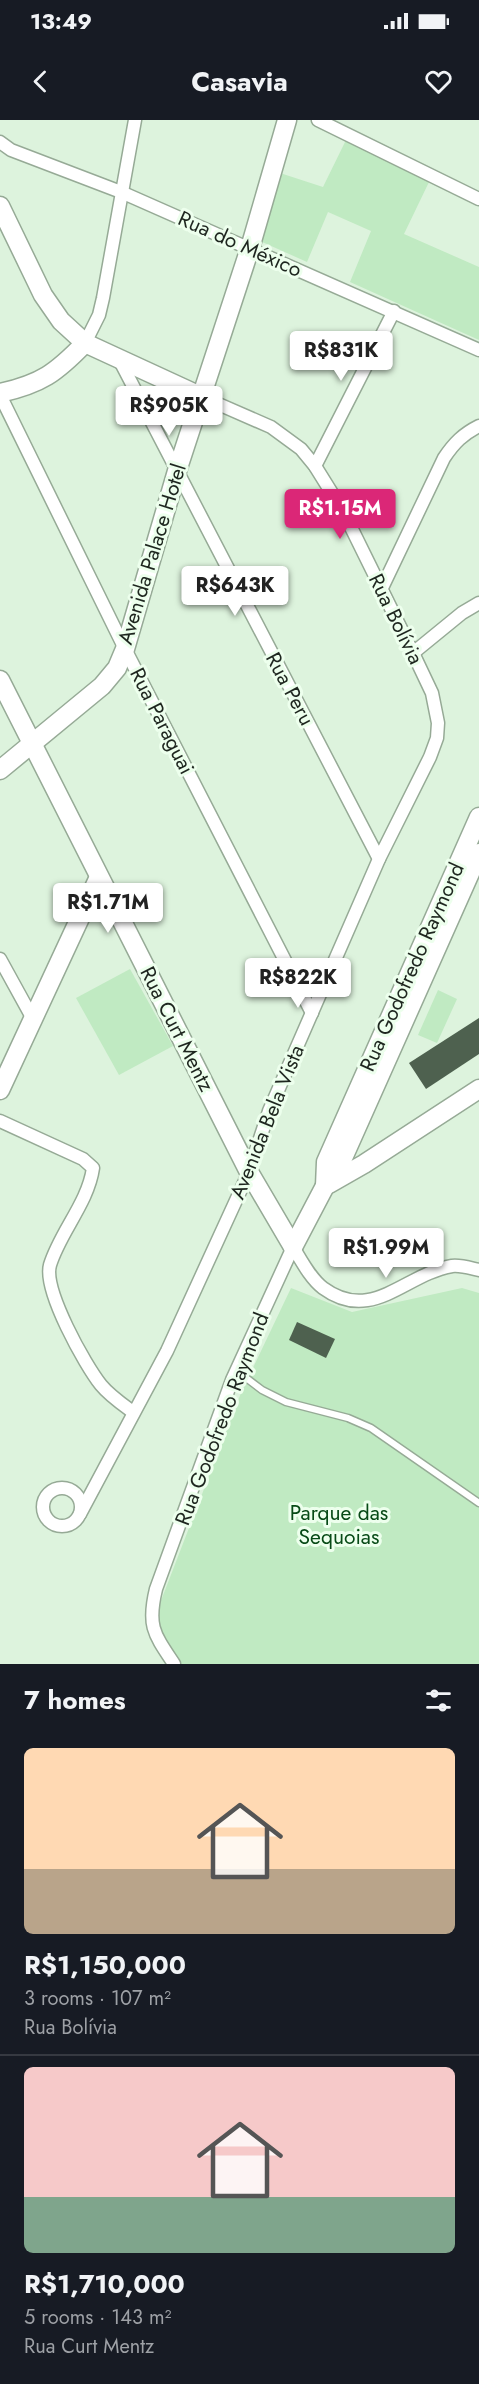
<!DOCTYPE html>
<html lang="en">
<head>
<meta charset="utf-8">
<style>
  body { margin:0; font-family:Jost,sans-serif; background:#20242c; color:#f1f3f6; height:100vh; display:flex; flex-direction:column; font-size:22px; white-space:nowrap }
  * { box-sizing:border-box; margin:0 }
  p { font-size:20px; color:#9ea1a6 }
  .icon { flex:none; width:33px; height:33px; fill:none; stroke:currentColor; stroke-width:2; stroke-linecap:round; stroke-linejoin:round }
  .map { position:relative; height:1544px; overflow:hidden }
  .side { display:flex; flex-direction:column; background:#171b24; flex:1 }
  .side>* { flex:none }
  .price { position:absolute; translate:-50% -51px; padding:0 14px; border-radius:6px; background:#fff; color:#222; font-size:20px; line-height:39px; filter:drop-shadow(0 2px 3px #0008) }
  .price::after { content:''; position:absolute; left:50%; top:36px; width:18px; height:14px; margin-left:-9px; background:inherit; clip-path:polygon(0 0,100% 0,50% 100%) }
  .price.current { background:#db2777; color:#fff }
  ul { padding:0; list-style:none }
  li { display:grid; align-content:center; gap:12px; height:318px; padding:0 24px }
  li+li { border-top:2px solid #363941 }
  li span { display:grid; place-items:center; height:186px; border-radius:9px; color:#555 }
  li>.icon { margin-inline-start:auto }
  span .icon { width:108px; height:108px; fill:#fffc; stroke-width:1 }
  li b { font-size:26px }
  h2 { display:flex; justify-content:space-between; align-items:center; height:72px; padding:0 24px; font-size:26px }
  .status { display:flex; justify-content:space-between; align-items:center; height:42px; padding:0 30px; background:#171b24; direction:ltr }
  .status svg { height:16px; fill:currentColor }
  header { display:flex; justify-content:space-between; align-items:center; height:78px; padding:0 24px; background:#171b24; font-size:27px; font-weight:700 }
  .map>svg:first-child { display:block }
  .green { fill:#c0eac2 }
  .building { fill:#4e614f }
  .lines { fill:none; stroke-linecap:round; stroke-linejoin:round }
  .lane-casing { stroke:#96aa96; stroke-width:9 }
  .street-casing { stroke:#96aa96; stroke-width:15 }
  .secondary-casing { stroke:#96aa96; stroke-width:21 }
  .lane { stroke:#fff; stroke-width:6 }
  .street { stroke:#fff; stroke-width:12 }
  .secondary { stroke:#fff; stroke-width:18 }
  .labels { text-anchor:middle; stroke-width:6; stroke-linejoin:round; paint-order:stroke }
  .street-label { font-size:21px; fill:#1e261f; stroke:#edffed }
  .park-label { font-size:21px; fill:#074a16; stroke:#edffed }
</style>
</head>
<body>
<div class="status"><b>13:49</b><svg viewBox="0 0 49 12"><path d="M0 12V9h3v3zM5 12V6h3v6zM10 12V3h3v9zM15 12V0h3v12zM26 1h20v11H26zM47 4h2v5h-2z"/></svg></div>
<header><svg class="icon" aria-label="back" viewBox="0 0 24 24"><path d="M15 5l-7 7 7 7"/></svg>Casavia<svg class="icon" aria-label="heart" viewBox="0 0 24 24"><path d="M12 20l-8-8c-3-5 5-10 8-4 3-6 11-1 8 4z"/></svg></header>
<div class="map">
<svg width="479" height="1544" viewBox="0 0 479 1544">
  <rect width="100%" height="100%" fill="#ddf3dd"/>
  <g class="green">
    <path d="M346,20L429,62L404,114L479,147V220L350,162L371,111L328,92L307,142L260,121L280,53L323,67Z"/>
    <path d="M130,849L173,926L119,955L76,878Z"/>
    <path d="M438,870L457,879L437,923L418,915Z"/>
    <path d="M291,1168L352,1192L462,1168L479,1173V1544H178L160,1516L157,1491L241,1273Z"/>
  </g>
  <g class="building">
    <path d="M479,898V934L426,969L409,943Z"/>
    <path d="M297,1202L335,1219L326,1238L289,1220Z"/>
  </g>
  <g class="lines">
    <defs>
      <path id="lane" d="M237,1251L262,1270L286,1282L348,1298L371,1308L479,1383"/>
      <g id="street">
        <path d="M318,0L479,79"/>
        <path d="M0,22L11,30L121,72L479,230"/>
        <path d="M85,223L99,195L103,178L135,0"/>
        <path d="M119,239L379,739"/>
        <path d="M0,275L125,529L312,893"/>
        <path d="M315,346L394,191"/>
        <path d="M381,470L444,338C454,323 463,314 479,306"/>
        <path d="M413,533L462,493L479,483"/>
        <path d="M0,839L33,899"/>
        <path d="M0,1001L83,1039L93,1048C88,1083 60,1112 50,1145C43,1170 85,1245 101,1265C110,1276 122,1284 133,1292"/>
        <path d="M293,1127C301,1140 310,1158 323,1168C372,1204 405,1154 452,1146C461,1145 470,1148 479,1150"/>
        <circle cx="62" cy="1387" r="19"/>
        <path d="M80,1394L167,1231L249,1052L269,991L379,739L430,637L437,618L438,603L432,573L413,533L343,391L315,346L301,329L271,307L200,276"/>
        <path d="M174,1544C154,1514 147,1506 156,1469L232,1260L293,1127"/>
      </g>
      <g id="secondary">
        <path d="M0,86L43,175L61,201L85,223L200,276"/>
        <path d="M0,273C41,264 56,253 85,223"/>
        <path d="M0,560L249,1052L293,1127"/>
        <path d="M0,650L102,566L117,548L125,529L177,351L250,128L287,0"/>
        <path d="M0,970L99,757"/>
        <path d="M329,1064L364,1044L479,969"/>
        <path d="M325,1066L326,1042L479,697"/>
        <path d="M293,1127L325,1066L339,1047L479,733"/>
      </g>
    </defs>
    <use href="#lane" class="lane-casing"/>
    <use href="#street" class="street-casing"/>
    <use href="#secondary" class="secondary-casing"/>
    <use href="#lane" class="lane"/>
    <use href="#street" class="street"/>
    <use href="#secondary" class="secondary"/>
  </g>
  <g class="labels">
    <g class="street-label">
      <text transform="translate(240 124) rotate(24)" y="7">Rua do México</text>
      <text transform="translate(152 434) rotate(-73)" y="7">Avenida Palace Hotel</text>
      <text transform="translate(396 499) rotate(64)" y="7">Rua Bolívia</text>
      <text transform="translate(290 569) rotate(62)" y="7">Rua Peru</text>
      <text transform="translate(162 601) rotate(63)" y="7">Rua Paraguai</text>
      <text transform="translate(412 847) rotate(-66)" y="7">Rua Godofredo Raymond</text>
      <text transform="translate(177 909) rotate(63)" y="7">Rua Curt Mentz</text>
      <text transform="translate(267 1002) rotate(-68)" y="7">Avenida Bela Vista</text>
      <text transform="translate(222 1299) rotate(-69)" y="7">Rua Godofredo Raymond</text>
    </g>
    <g class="park-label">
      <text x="339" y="1400">Parque das<tspan x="339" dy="24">Sequoias</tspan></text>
    </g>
  </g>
</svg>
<b class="price" style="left:341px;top:262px">R$831K</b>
<b class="price" style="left:169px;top:317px">R$905K</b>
<b class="price current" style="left:340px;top:420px">R$1.15M</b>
<b class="price" style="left:235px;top:497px">R$643K</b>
<b class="price" style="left:108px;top:814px">R$1.71M</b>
<b class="price" style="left:298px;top:889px">R$822K</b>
<b class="price" style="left:386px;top:1159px">R$1.99M</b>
</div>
<section class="side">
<h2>7 homes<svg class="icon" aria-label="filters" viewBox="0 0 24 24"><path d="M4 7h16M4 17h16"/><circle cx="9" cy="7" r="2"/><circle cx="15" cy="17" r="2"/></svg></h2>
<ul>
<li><span style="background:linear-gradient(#ffd9b3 65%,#b9a48a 0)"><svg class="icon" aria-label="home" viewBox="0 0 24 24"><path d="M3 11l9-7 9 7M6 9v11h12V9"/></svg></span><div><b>R$1,150,000</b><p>3 rooms · 107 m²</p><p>Rua Bolívia</p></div></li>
<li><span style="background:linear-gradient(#f6c9c9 70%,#7fa58c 0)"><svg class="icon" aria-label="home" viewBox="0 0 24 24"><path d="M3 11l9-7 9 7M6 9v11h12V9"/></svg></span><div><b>R$1,710,000</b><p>5 rooms · 143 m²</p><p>Rua Curt Mentz</p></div></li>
</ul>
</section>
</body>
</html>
